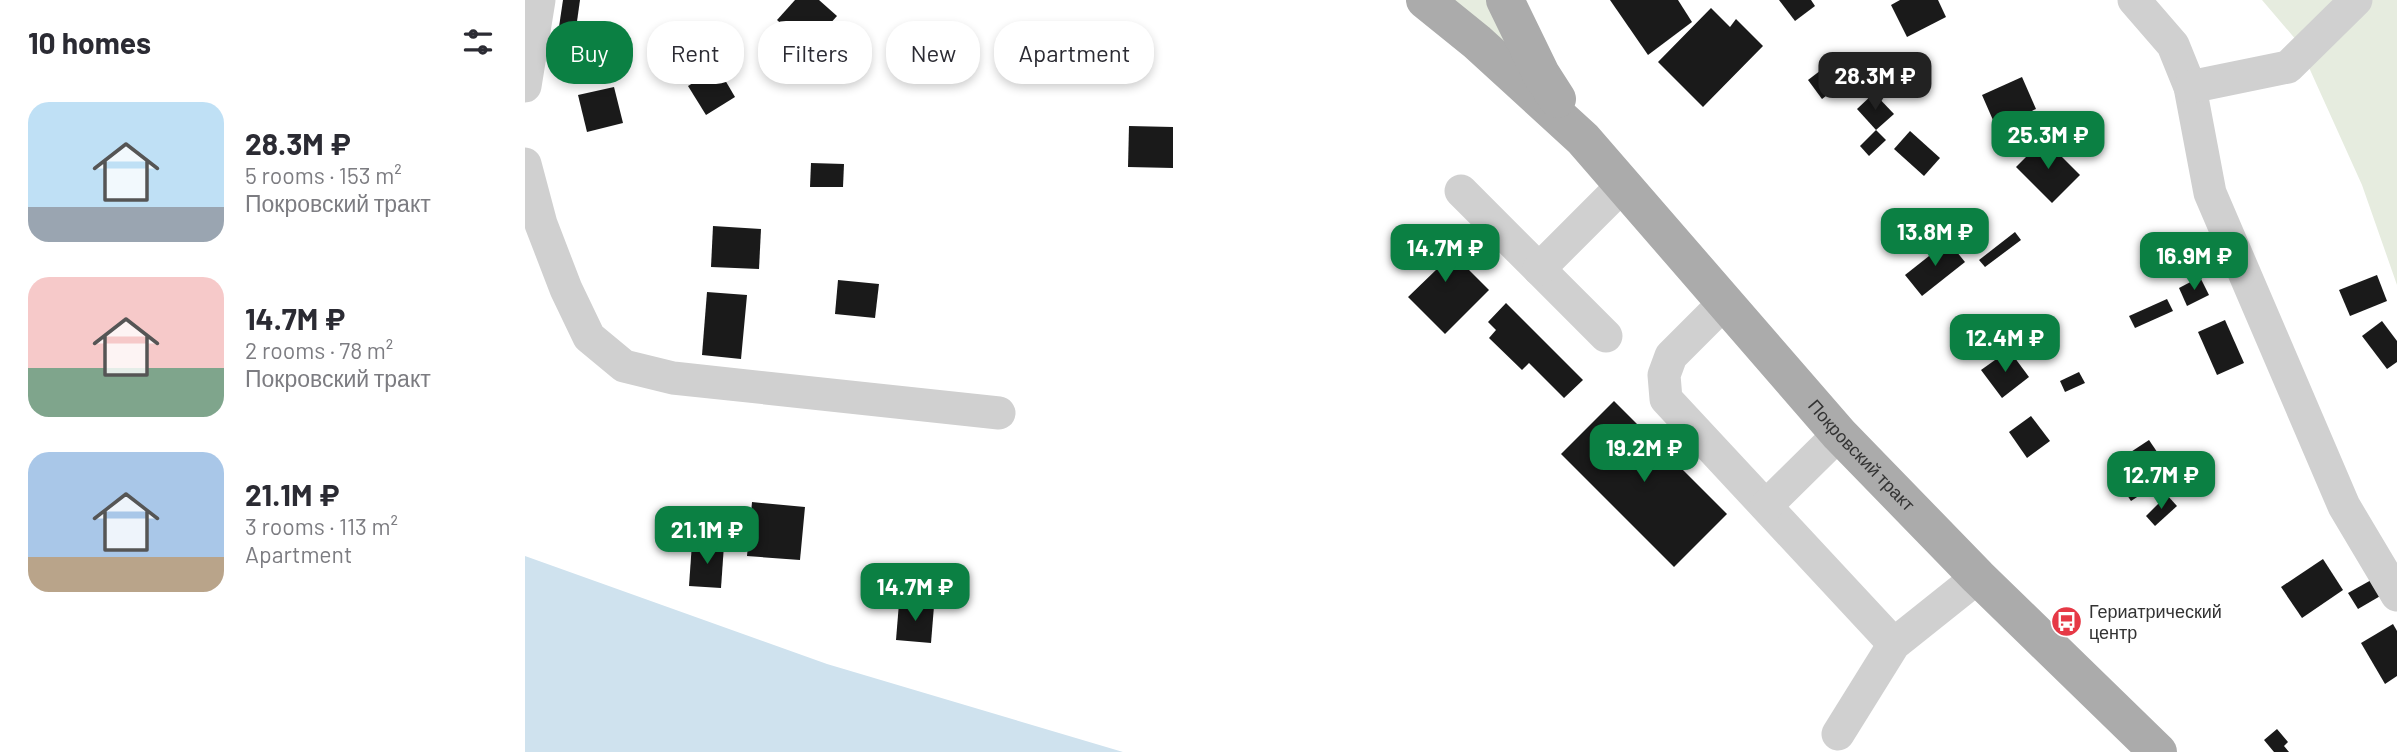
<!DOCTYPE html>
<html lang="en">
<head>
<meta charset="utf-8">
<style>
  body { margin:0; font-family:Barlow,sans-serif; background:#f2f2f3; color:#2b2b33; height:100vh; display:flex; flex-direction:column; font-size:26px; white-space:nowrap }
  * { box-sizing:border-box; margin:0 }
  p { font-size:23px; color:#7c7c81 }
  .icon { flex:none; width:38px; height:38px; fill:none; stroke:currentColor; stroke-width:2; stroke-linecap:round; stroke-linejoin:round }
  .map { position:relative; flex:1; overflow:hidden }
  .details { display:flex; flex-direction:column; background:#fff; width:525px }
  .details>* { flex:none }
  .hud { position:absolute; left:21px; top:21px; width:665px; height:63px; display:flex; gap:14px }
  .price { position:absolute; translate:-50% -60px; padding:0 16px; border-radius:14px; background:#0b8043; color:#fff; font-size:23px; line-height:46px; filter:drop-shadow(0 2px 4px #0008) }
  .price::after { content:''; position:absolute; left:50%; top:42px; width:21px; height:16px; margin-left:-10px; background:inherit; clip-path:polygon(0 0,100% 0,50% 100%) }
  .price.selected { background:#222; color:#fff }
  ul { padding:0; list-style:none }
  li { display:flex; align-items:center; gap:21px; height:175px; padding:0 28px }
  li span { display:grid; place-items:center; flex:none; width:196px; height:140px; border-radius:21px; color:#555 }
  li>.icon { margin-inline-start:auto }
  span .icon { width:84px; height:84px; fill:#fffc; stroke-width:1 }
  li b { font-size:30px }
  h2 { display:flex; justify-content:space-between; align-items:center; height:84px; padding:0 28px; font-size:30px }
  .chip { padding:0 24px; border-radius:28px; background:#fff; box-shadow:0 4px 10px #0003; font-size:24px; line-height:63px }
  .chip.selected { background:#0b8043; color:#fff }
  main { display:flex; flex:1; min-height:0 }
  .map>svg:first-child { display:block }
  .green { fill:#e6ecdf }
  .water { fill:#cfe2ee }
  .building { fill:#1a1a1a }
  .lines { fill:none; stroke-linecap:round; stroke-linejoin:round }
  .minor { stroke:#d0d0d0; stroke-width:33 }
  .major { stroke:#ababab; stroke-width:38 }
  .labels { text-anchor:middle; stroke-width:7; stroke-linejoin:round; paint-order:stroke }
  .street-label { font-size:18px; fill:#333; stroke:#fff }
  .poi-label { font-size:18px; fill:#333; stroke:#fff; text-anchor:start }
</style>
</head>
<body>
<main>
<section class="details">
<h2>10 homes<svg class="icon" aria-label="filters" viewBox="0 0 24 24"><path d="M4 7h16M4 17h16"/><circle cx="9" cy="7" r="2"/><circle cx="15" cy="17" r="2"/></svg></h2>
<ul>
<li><span style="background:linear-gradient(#bfe0f5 75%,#9aa5b1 0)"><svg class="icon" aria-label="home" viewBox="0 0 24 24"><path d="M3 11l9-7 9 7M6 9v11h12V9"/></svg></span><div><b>28.3M ₽</b><p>5 rooms · 153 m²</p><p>Покровский тракт</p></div></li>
<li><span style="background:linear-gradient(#f6c9c9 65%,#7fa58c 0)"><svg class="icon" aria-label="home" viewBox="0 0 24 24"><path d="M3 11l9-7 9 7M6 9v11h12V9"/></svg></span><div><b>14.7M ₽</b><p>2 rooms · 78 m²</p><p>Покровский тракт</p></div></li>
<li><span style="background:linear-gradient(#a9c7e8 75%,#b9a48a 0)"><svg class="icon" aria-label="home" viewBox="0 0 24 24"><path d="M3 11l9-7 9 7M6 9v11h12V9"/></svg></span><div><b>21.1M ₽</b><p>3 rooms · 113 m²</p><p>Apartment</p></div></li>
</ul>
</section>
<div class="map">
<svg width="1872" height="752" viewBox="0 0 1872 752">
  <rect width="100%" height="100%" fill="#fff"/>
  <g class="green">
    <path d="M902,0H968L990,57Z"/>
    <path d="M1737,0H1872V285L1837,185L1772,41Z"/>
  </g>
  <path class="water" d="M0,556L302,664L598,752H0Z"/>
  <g class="building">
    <path d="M38,0H55L48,50L31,47Z"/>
    <path d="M270,0H294L312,16L283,48L252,20Z"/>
    <path d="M1085,0H1153L1167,22L1123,55Z"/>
    <path d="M1254,0H1286L1290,6L1270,21Z"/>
    <path d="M1375,0H1413L1421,17L1382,37L1366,5Z"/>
    <path d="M1186,8L1205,27L1211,19L1238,46L1178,107L1133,62Z"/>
    <path d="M1308,61L1322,80L1297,99L1283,80Z"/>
    <path d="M193,68L210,97L181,115L163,86Z"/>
    <path d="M1497,77L1511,109L1471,127L1457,95Z"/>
    <path d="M89,87L98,123L62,132L53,95Z"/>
    <path d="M1349,93L1369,114L1351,130L1332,109Z"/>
    <path d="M604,126L648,127V168L603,167Z"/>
    <path d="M1351,130L1361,140L1344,156L1335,146Z"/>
    <path d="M1385,131L1415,158L1399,176L1369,149Z"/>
    <path d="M1519,139L1555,175L1527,203L1491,167Z"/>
    <path d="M286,163L319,164L318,187H285Z"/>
    <path d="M1442,225L1455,242L1442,252L1429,235Z"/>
    <path d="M188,226L236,229L234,269L186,267Z"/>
    <path d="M900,226L964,290L920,334L883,297L912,269L885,241Z"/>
    <path d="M1490,232L1496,240L1460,267L1454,260Z"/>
    <path d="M1677,233L1686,258L1663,266L1655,241Z"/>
    <path d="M1423,241L1440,262L1397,296L1380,275Z"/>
    <path d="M1852,275L1862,301L1825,316L1814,290Z"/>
    <path d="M1675,277L1684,295L1662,306L1654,288Z"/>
    <path d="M313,280L354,284L350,318L310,314Z"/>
    <path d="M182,292L222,295L216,359L177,355Z"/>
    <path d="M1642,299L1648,311L1610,328L1604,316Z"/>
    <path d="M981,303L1058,380L1039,398L1004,363L997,370L964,338L971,330L963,322Z"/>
    <path d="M1700,320L1719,363L1692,375L1673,332Z"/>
    <path d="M1857,321L1872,341V362L1862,369L1837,336Z"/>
    <path d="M1484,350L1504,377L1477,398L1456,370Z"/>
    <path d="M1554,372L1560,383L1540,392L1535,381Z"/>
    <path d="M1089,401L1202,514L1149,567L1036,454Z"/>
    <path d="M1506,416L1525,441L1502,458L1484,432Z"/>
    <path d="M1624,440L1647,474L1606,501L1583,467Z"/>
    <path d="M1642,495L1652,506L1630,526L1621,516Z"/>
    <path d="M227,502L280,507L275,560L222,556Z"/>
    <path d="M167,543L199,545L196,588L164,586Z"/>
    <path d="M1798,559L1818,590L1777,618L1756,587Z"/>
    <path d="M1848,579L1857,595L1833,609L1823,593Z"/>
    <path d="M374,603L409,606L406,643L371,640Z"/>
    <path d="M1868,624L1872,631V676L1860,684L1836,643Z"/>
    <path d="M1752,729L1763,742L1759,746L1764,752H1749L1739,740Z"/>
  </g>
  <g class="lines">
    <g class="minor">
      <path d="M1609,0L1648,45L1665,87L1685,193L1819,506L1872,595"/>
      <path d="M0,86L14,0"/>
      <path d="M1665,87L1763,67L1831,0"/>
      <path d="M0,164L16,224L41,289L64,337L99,366L148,378L474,413"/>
      <path d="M936,191L1081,336"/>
      <path d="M1014,269L1098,185"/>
      <path d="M1200,302L1146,356L1139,375L1141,399L1369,644"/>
      <path d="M1241,506L1314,434"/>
      <path d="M1313,734L1369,644L1453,577"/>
    </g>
    <g class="major">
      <path id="s1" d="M900,0L952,42L1058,139L1314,434L1453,577L1633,752"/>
      <path d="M980,0L1016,74L1032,99"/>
    </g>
  </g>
  <defs>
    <symbol id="bus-disc" viewBox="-11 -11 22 22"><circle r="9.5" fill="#e63946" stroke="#fff"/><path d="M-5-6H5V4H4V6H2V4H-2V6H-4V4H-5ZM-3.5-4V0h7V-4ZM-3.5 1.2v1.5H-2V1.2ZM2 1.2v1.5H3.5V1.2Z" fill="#fff"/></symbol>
  </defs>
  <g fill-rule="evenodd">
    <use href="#bus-disc" x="1524" y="604" width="35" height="35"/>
  </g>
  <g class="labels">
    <g class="street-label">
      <text dy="6" stroke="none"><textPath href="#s1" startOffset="632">Покровский тракт</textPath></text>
    </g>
    <g class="poi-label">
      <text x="1564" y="618">Гериатрический<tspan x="1564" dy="21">центр</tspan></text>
    </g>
  </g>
</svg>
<b class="price selected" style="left:1350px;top:112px">28.3M ₽</b>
<b class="price" style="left:1523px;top:171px">25.3M ₽</b>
<b class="price" style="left:1410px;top:268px">13.8M ₽</b>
<b class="price" style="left:920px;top:284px">14.7M ₽</b>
<b class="price" style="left:1669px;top:292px">16.9M ₽</b>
<b class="price" style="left:1480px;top:374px">12.4M ₽</b>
<b class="price" style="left:1119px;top:484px">19.2M ₽</b>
<b class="price" style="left:1636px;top:511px">12.7M ₽</b>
<b class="price" style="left:182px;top:566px">21.1M ₽</b>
<b class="price" style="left:390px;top:623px">14.7M ₽</b>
<div class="hud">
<a class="chip selected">Buy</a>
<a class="chip">Rent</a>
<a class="chip">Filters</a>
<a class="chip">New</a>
<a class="chip">Apartment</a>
</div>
</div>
</main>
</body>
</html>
